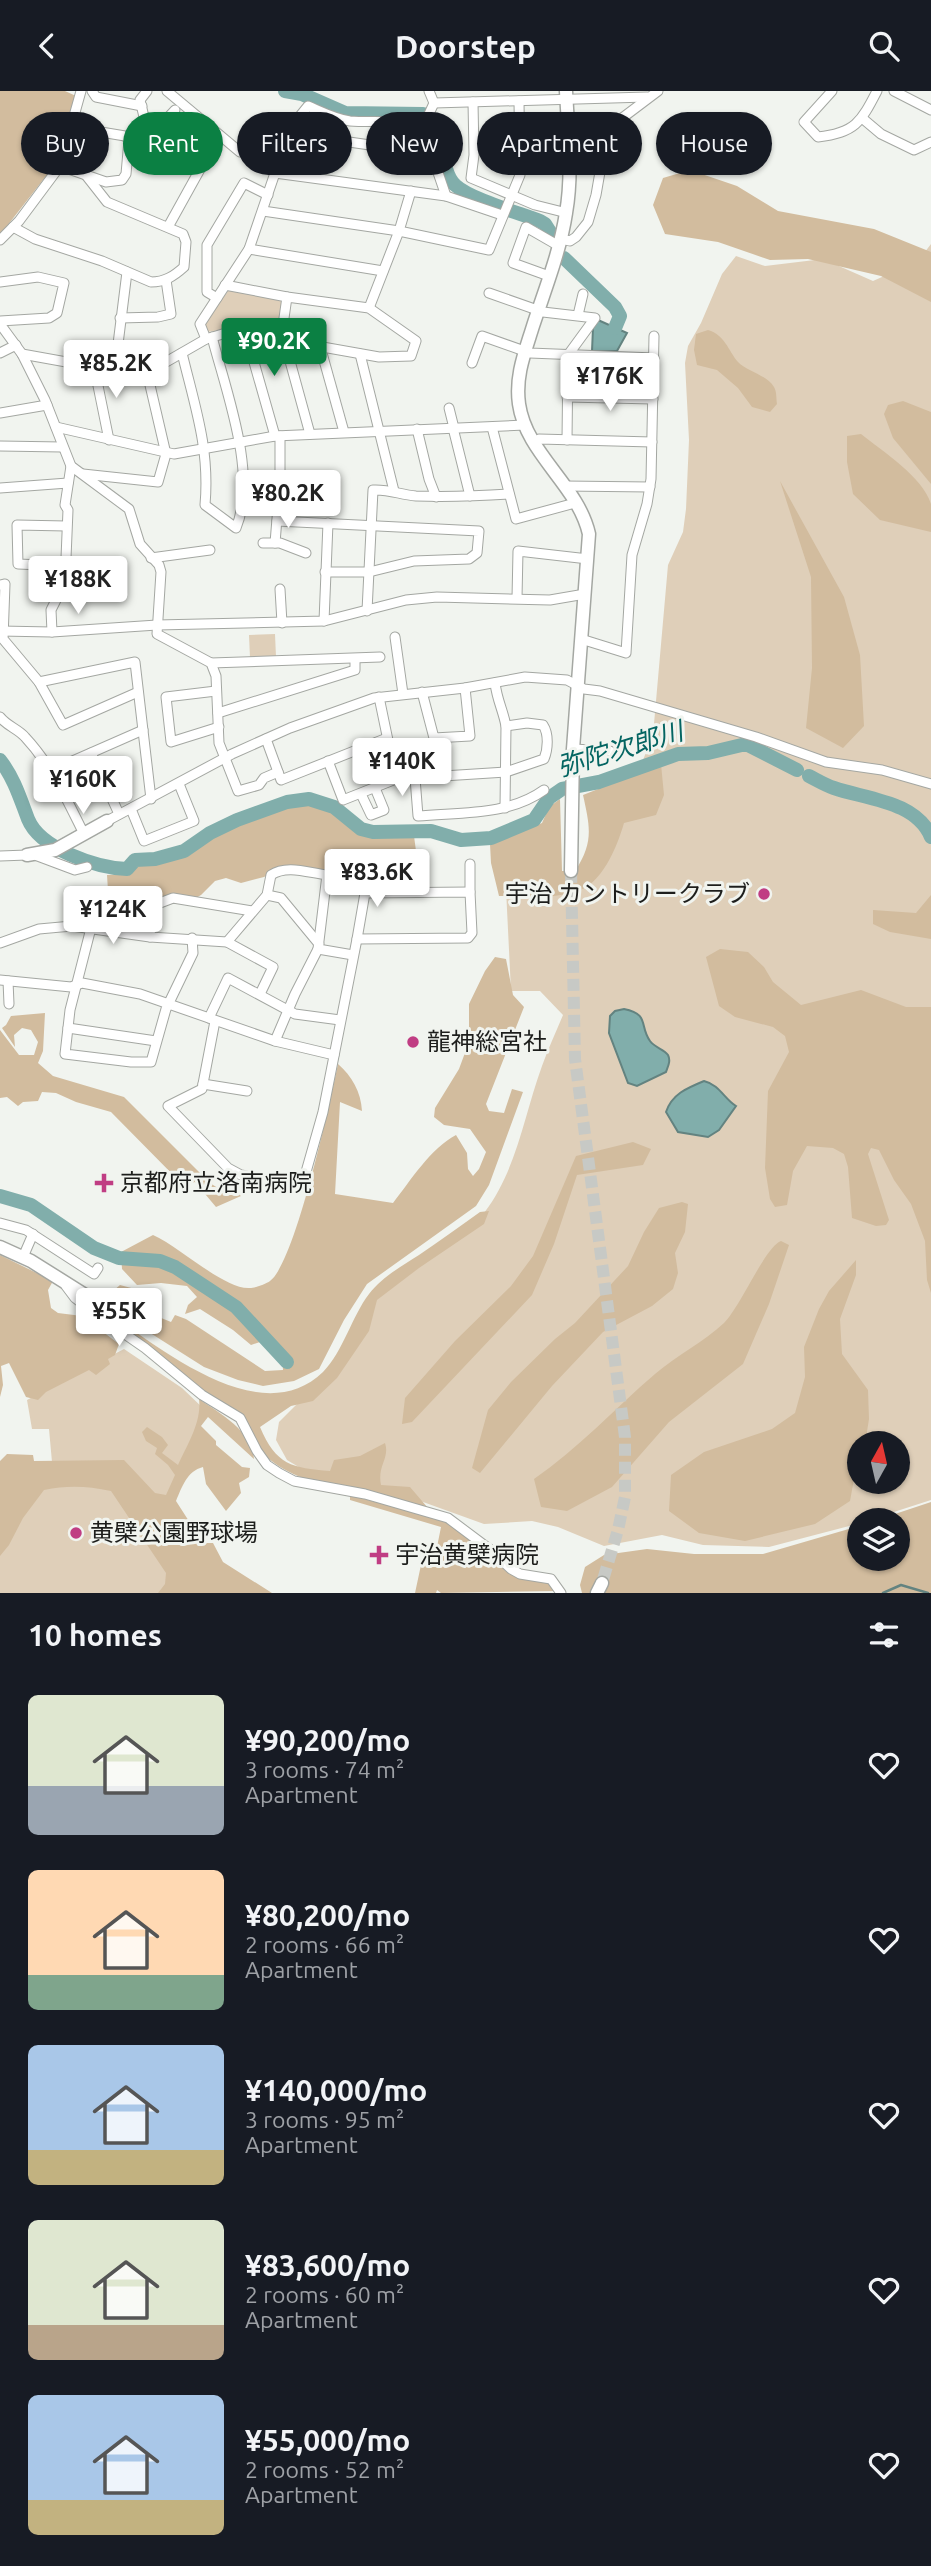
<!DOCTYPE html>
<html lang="en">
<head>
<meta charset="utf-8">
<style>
  body { margin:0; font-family:Ubuntu,"Noto Sans JP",sans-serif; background:#242831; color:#f1f3f6; height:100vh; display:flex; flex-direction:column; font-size:26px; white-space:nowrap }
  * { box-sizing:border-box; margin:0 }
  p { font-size:23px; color:#9ea1a6 }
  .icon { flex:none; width:38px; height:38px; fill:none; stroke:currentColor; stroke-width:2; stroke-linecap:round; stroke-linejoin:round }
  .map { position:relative; height:1502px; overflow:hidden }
  .details { display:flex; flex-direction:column; background:#171b24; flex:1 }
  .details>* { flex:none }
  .guide { position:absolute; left:21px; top:21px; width:889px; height:63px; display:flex; gap:14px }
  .needle { width:46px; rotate:8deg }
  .tools { position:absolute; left:847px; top:1340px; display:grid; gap:14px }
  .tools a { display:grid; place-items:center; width:63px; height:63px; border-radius:50%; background:#171b24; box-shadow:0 2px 5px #0004; font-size:35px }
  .price { position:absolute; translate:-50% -60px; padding:0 16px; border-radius:7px; background:#fff; color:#222; font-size:23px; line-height:46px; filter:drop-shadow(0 2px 4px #0008) }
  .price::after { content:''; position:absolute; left:50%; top:42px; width:21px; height:16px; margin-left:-10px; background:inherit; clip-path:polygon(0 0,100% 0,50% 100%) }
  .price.selected { background:#0b8043; color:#fff }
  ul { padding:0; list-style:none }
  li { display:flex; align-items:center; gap:21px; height:175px; padding:0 28px }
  li span { display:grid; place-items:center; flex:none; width:196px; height:140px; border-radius:10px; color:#555 }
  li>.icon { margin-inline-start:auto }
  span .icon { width:84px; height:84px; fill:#fffc; stroke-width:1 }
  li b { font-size:30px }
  h2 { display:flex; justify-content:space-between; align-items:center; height:84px; padding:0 28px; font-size:30px }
  .chip { padding:0 24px; border-radius:32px; background:#171b24; box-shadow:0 2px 5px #0004; font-size:24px; line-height:63px }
  .chip.selected { background:#0b8043; color:#fff }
  header { display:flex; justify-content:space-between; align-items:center; height:91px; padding:0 28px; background:#171b24; font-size:32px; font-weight:700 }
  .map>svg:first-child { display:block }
  .green { fill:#dfcfb9; fill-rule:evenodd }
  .forest { fill:#d2bc9e }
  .water { fill:#81aeab; stroke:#638380; stroke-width:2 }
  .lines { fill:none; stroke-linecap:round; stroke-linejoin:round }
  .stream { stroke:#638380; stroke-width:2.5 }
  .river { stroke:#81aeab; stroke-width:14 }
  .secondary-tunnel { stroke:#c7c9c5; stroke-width:12; stroke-dasharray:12 6; stroke-linecap:butt }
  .street-casing { stroke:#a4a7a2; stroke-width:11 }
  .secondary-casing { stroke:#a4a7a2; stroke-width:15 }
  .street { stroke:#fff; stroke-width:9 }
  .secondary { stroke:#fff; stroke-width:12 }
  .poi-dot { fill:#c03d83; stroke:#f1f4ef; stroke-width:2.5 }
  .labels { text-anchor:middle; stroke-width:6; stroke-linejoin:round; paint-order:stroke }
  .poi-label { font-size:24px; fill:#1d1e1c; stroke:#f1f4ef; text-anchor:start }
  .water-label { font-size:26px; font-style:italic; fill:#046562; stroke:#f1f4ef }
</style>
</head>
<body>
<header><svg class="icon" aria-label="back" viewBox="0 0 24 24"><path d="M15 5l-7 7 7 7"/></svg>Doorstep<svg class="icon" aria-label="search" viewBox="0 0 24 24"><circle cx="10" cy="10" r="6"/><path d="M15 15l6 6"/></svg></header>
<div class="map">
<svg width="931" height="1502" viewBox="0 0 931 1502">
  <rect width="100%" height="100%" fill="#f1f4ef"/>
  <g class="green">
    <path d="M931,153V1409L866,1430H859V1432L853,1434L769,1456L703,1454L662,1444L604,1455L558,1436L532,1430L484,1433L412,1407L312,1384L287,1369L276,1349L279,1331L324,1286L371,1206L484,1122C517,1079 524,1024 542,975C548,958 556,941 563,924L540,900H511L506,798L578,794L631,699L653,644L668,474L683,441L686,418L689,349L685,272L688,255L701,232L722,183L736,165L765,175L823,168L873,190L918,170ZM859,1353H898V1391H859Z"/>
    <path d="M229,199L279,208L282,212L279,230L207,241L205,229Z"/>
    <path d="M275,543L276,566L250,567L249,544Z"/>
    <path d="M124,1258L182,1297L205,1319L167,1414L52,1371L49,1338H32L27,1309Z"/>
    <path d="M110,1379L201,1462L262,1502H0V1387Z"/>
  </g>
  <g class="forest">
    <path d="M0,0H65L76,5L57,71L0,144Z"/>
    <path d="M690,79L737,95L778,120L874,138L931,161V211L881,185L808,168L770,169L718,151L665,143L653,114L663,87Z"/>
    <path d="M708,239C725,244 728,259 738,271C748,281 767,284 774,296C777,301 776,307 777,313L770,321L752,316L738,297L717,279L697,274L694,259L696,243Z"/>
    <path d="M903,310L931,321V393L893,347L884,323L888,314Z"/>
    <path d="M861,343C882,360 923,386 931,413C931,421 931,433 931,441L880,429L853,403L847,371V345Z"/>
    <path d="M780,390L844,506L860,564L864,635L843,657L806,637L812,577L811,486Z"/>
    <path d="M661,673L664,704L656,724L624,732C617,756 602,794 575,801C552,808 523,805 499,805L491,772L490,753L542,732L549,716L560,708L562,780H575C594,751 590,736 583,704Z"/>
    <path d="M316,714L338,723L356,740L380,745H414L416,760L404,774L377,778L370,791L343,780H325L284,775L264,786L241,792L226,787L215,790L201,804L189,811L155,808L141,801L129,805L123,816L109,815L107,784L127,783L137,773L163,770L191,763L213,744L260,724L290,715Z"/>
    <path d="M931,804V848L890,841L873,833V819L916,822Z"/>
    <path d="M720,858L748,861L764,876L773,891L801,914L861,899L906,916H931V1202L927,1189L925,1150L911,1113L894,1089L879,1059L871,1057L868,1063L889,1129L886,1134L876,1135L852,1127L848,1076L844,1063L833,1057L807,1055L793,1080L787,1114L775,1116L770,1108L765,1077L768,1000L789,961L785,945L773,936L735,926L719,915L706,866Z"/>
    <path d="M495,866L506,868L513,904L524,916L486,1013L489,1020L504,1022L512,998L523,1001L489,1094L476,1115L367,1193L344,1229L319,1278L294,1290L263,1295L238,1289L204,1276L125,1226L115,1215L113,1200L120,1194L135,1198L155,1211L154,1224L171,1231L175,1224L186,1228L265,1280L283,1279L282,1264L269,1248L251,1254L233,1239L200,1218L185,1223L188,1214L197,1206L187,1195L161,1192L137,1194L122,1178L121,1161L153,1144C180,1156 225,1199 250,1197C255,1197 266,1193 270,1190C296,1171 330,1010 338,973C352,985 361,1001 362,1020L340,1011L335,1103L393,1112C411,1089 430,1058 456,1044L467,1062L468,1078L473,1085L479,1078L486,1061L470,1038L444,1034L434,1026L435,1017L459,978L469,951V913L485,880Z"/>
    <path d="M45,922L43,960L38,972L53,985L124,1006L210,1092L224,1101L233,1098L241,1105L216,1116L195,1091L184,1095L111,1021L76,1011L56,1002L42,1001L38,1010L23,1011L18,1015L7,1006L0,1007V939L19,964H34L38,951L31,939L22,937L14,944L15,956L2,937L6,934L11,925Z"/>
    <path d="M633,1051L651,1058L643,1074L577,1084L554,1153L532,1204L412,1331L402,1333L405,1307L455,1250L511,1195L533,1165L576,1065Z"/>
    <path d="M682,1111L688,1113L685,1141L675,1162L678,1182L673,1198L652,1215L603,1241L552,1295L480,1382L472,1377L488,1319L511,1291L555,1248L575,1232L628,1175L644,1141L659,1117Z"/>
    <path d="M489,1120L484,1133L419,1177L377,1209L369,1240L337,1287L313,1310L291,1315L260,1336C276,1374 292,1377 330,1380L334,1369L360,1365L385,1352C390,1368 377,1374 381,1394L410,1396L428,1417C380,1406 293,1398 260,1359C254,1353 251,1343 247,1335L116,1235L118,1229C169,1263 263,1339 323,1281C343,1261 352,1225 369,1203C382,1186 402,1175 419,1164C440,1150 460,1135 480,1121Z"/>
    <path d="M781,1150L789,1154L769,1213L743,1273L669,1331L612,1396L567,1420L541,1416L534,1388C578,1358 614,1318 655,1283C677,1264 704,1251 724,1232C741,1215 765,1156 781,1150Z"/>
    <path d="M0,1164L53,1190L48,1199L51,1217L58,1222L82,1225L119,1253L115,1264L108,1268L110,1273L96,1284L89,1279L46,1301L38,1309L26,1306L9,1272L1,1275L3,1294L0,1306Z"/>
    <path d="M856,1169V1184L840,1228L842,1263L868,1299L869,1328L865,1353H859V1378L854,1388L850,1410L815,1433L745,1450L699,1442L669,1420L671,1384L704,1361L772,1338L795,1322L805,1286L804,1256L819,1218L829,1200Z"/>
    <path d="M199,1308C219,1322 253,1340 254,1368L208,1326L201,1335L216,1350V1354L242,1376L250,1377L249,1386L239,1392L241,1402L226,1420L206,1393L203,1376C187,1380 182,1396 176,1410L203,1452H213L223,1471L272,1502H158L165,1493L166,1482L111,1400C87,1395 68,1394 44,1399L23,1427L9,1454L0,1465V1370L7,1363L33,1364L34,1370L124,1369L155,1402L166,1404L175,1384L168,1374L155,1363L157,1357L146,1350L142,1341L147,1336L162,1346L168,1354L162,1362L178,1374C187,1354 202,1331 199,1308Z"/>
    <path d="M350,1404L444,1430L512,1479L543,1485L557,1500L441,1502L437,1499L436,1502H415L424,1460L436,1461L441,1436L350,1409Z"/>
    <path d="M931,1411V1502H582L580,1494L585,1476L604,1464L647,1458L694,1463H763L859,1435V1468H898V1430H874Z"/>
  </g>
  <g class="water">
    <path d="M598,229L627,242L617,260H592L593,237Z"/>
    <path d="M624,918C650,923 639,935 650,950C655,957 664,958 668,964C671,970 668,975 666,981L637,995L628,992L609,942L610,925L615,920Z"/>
    <path d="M704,990C720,994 724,1008 736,1015L719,1039L708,1046L678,1041L666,1021C672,1003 687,997 704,990Z"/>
  </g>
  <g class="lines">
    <path class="stream" d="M883,1502L901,1494L928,1502"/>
    <g class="river">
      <path d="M285,0L302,3L345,22L423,23C453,36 435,74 455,94C470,108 519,122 540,130L545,133L552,144"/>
      <path d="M564,167L615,216L620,225L615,237"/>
      <path d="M0,669C14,687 20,707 28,728C40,758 97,777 127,778L135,769L155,768L184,760L210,742L237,729L287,711L309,708L334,716L361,738L373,741L431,740L461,749L491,747L534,729L549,707L562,698L599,691L678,663L708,662L746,653L797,679"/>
      <path d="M809,685C817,689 825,694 834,697C866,708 916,710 931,746"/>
      <path d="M0,1105L31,1114L94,1157L119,1167L160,1170L175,1176L236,1216L287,1271"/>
    </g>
    <path class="secondary-tunnel" d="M571,780L575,968L625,1346V1406L618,1439L602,1492"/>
    <defs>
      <g id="street">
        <path d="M92,0L96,6L142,15"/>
        <path d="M167,0L240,61"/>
        <path d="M832,0L804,31L818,46C855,42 861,31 877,0"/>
        <path d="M894,0L931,19"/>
        <path d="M473,11L474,64L471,87L535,114L567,122"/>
        <path d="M434,12L647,6"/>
        <path d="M862,27L881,43L914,59L931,51"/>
        <path d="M146,36L161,34L175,19"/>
        <path d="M423,36L434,12L429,0"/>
        <path d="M89,39L125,45L129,49"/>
        <path d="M286,42L433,63"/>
        <path d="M148,43L152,61"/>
        <path d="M568,51L593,49L658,0"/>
        <path d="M60,75L106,91L122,89L126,83L129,49L148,43L140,9L147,0"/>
        <path d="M275,82L446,105L502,124"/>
        <path d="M263,120L399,140L489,159L520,84L519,10"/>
        <path d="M13,136L35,148L102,170L151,191C165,191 174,185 184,176L186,151L183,143L107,111L85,83"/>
        <path d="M168,136L219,44"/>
        <path d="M561,148L570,150L576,146L588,131L596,104L604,58L598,45"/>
        <path d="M0,149L19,130L60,75L81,0"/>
        <path d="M249,158L383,180"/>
        <path d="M549,185L513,172L526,136L559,155"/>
        <path d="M0,191L38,186L64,192L57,222L49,227L0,230"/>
        <path d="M225,194L287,206"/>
        <path d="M489,202L543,221L595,227L568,264L567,349"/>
        <path d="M217,207L207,201V154L244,92L268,104"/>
        <path d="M369,217L399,140L411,100"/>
        <path d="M578,224L583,203"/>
        <path d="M120,227L158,226L171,223L166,189"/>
        <path d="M0,233L22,263L45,309L71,375L129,418L140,453L159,474L161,481L157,543L211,572L216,585L219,652L238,700L259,694L264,687L278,681"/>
        <path d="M244,236L275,345"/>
        <path d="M206,248L200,233L249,158L275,82L278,52L308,15C322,21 335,28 350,30C374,32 407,27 428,39L431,43L433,67L446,105"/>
        <path d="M320,255L344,341"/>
        <path d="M0,262L16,254"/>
        <path d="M182,262C195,316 210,358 205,414L236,437C258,384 226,300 212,246"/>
        <path d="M22,263L83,274L115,277H146L166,271L206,248L249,235L270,234L300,252L379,266L411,265L416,250L369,217L287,206L282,241L310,343"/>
        <path d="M360,263L394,400"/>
        <path d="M472,272L482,245L530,262L654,267"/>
        <path d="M94,275L109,349"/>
        <path d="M115,277L127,181"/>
        <path d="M567,306L653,308"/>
        <path d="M449,317L454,337"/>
        <path d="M0,322L47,314"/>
        <path d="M56,336L174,363L275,345L525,334"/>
        <path d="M492,336L516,428L575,412"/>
        <path d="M453,337L470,405"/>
        <path d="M417,338L429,388L436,406"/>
        <path d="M534,351L539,348L652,351"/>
        <path d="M0,355L62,356"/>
        <path d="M83,383L158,391L166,363L146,277"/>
        <path d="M280,391L333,394"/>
        <path d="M564,395L650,396"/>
        <path d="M0,397L68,392"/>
        <path d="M277,430L479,440L477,462L469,468L414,470L369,481H325"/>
        <path d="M263,452H280L306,462"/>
        <path d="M275,452L280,391V345"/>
        <path d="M151,467L210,459"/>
        <path d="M65,475L18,473L17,434L66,435"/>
        <path d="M0,494L5,493L3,548L39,591L63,634L138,601"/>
        <path d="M280,498L282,532"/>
        <path d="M517,507L518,460L588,468"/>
        <path d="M367,520L373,399C389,398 401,404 416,405C447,406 478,405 509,403"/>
        <path d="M324,530L328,432"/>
        <path d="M0,540L52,541L157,534L324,530L406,509L437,506L550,509L585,503"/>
        <path d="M52,541L51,519L65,491L68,419L65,414L71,375"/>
        <path d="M395,546L403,603"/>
        <path d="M581,548L626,562L632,464L647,413L651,388L654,245"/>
        <path d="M211,572L380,566"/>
        <path d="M39,591L135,571L151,708"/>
        <path d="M495,592C497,609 503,619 506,635L505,717"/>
        <path d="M216,600L166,606L171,651L219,636"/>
        <path d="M422,601L434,647L470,645L465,597"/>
        <path d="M379,606L396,688"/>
        <path d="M218,622L355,579V568"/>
        <path d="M0,626C7,635 18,638 25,646C52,675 67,709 84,743"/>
        <path d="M266,648L281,689L387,647"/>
        <path d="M573,658L610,660"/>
        <path d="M91,662L119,723"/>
        <path d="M328,670L343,709L396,688L506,681L544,668C548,658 549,643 543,634L527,632L506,635"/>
        <path d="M52,679L143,639"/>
        <path d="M415,687L418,725C460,721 508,725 544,699"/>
        <path d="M361,703L371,724L384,719L375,697"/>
        <path d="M131,718L144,750L194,730L179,693"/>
        <path d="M107,730L232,663L290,637L374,607L465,597L525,586L567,589L584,598L600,600L756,646L826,671L882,679L931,693"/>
        <path d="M35,764L75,779L87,776"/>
        <path d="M0,765L27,764"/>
        <path d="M470,773V801"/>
        <path d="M470,801L472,842L468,847L357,848L365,802Z"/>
        <path d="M267,804L281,807L319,853"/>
        <path d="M91,837L70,919L65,963L131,971H151L166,918L193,862L192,847"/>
        <path d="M150,846L152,815L173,807L252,820"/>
        <path d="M227,851L267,804L271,784C287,773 309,782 327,784L318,858L295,903L275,950"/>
        <path d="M0,852L39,838L72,835L150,846L227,851L273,876L260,903"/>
        <path d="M318,858L353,864"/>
        <path d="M0,889L71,896L82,892L140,903L275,950L334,964"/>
        <path d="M8,890L9,913"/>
        <path d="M209,927L228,887L295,923L340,929"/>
        <path d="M215,930L202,998L168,1015L228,1077L241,1084L302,1095L323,1021L357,848"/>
        <path d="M68,937L156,950"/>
        <path d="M203,993L247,1000"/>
        <path d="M0,1132L26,1139L94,1183L98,1177"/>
        <path d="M23,1166L33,1143"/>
        <path d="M66,1195L75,1207L93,1221L145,1257L202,1304L240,1327L257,1360L267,1374L279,1382L294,1390L365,1403L448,1427L492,1460L511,1478L520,1483L551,1488L561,1502"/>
      </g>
      <g id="secondary">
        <path d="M566,0C568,40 573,83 566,122C560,161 545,198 533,235C525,261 515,285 519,313C526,363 578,394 589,443L573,658L571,780"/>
        <path d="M27,764L55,759L107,730"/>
        <path d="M0,1156L31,1170L128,1231"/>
        <path d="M597,1502L602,1492"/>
      </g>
    </defs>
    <use href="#street" class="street-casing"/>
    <use href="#secondary" class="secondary-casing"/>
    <use href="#street" class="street"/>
    <use href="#secondary" class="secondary"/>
  </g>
  <g class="poi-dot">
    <circle cx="764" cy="803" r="7"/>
    <circle cx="413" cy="951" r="7"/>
    <path d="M100.5 1081.5h7v7h7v7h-7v7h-7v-7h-7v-7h7z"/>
    <circle cx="76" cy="1442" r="7"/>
    <path d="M375.5 1453.5h7v7h7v7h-7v7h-7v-7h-7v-7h7z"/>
  </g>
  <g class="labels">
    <g class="poi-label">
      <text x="750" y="811" text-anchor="end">宇治 カントリークラブ</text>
      <text x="427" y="959">龍神総宮社</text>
      <text x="120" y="1100">京都府立洛南病院</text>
      <text x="90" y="1450">黄檗公園野球場</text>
      <text x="395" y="1472">宇治黄檗病院</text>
    </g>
    <g class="water-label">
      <text transform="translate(620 658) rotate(-17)" y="9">弥陀次郎川</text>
    </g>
  </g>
</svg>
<div class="tools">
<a><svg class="needle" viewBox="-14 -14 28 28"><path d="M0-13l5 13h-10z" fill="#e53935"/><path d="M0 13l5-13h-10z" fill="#9ea1a6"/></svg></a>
<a><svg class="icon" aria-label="layers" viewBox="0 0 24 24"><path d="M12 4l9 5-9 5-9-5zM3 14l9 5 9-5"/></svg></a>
</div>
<b class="price selected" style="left:274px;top:287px">¥90.2K</b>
<b class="price" style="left:116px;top:309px">¥85.2K</b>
<b class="price" style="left:610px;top:322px">¥176K</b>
<b class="price" style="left:288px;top:439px">¥80.2K</b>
<b class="price" style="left:78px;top:525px">¥188K</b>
<b class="price" style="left:402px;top:707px">¥140K</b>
<b class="price" style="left:83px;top:725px">¥160K</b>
<b class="price" style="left:377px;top:818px">¥83.6K</b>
<b class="price" style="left:113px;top:855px">¥124K</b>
<b class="price" style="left:119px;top:1257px">¥55K</b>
<div class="guide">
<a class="chip">Buy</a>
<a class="chip selected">Rent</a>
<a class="chip">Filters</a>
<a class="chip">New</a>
<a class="chip">Apartment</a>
<a class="chip">House</a>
</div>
</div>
<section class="details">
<h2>10 homes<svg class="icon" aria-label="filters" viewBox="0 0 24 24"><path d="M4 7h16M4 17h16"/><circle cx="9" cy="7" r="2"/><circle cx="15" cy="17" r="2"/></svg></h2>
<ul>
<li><span style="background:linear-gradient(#dfe7d0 65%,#9aa5b1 0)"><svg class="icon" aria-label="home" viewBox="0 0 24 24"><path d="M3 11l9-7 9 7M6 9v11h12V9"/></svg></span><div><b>¥90,200/mo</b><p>3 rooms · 74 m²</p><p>Apartment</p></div><svg class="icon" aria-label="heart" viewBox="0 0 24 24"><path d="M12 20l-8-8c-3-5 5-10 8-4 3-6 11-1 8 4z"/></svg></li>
<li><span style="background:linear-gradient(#ffd9b3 75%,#7fa58c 0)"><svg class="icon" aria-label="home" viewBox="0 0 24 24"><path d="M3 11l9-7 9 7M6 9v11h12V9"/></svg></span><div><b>¥80,200/mo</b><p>2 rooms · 66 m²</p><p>Apartment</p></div><svg class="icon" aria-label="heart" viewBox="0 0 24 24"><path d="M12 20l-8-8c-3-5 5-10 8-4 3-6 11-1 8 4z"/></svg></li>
<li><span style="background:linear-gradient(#a9c7e8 75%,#c2b280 0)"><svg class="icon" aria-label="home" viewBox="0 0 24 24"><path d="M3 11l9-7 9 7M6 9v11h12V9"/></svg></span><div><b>¥140,000/mo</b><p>3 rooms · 95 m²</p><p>Apartment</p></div><svg class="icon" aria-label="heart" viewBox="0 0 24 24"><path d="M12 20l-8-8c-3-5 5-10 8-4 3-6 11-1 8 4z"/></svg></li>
<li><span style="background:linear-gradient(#dfe7d0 75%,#b9a48a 0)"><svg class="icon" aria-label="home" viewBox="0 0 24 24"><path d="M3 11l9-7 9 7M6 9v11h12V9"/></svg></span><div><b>¥83,600/mo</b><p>2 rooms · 60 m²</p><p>Apartment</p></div><svg class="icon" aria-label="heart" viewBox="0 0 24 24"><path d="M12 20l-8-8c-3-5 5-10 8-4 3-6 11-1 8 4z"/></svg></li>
<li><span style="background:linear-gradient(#a9c7e8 75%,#c2b280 0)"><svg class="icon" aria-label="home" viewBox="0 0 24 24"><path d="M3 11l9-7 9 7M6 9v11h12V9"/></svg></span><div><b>¥55,000/mo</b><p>2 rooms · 52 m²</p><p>Apartment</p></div><svg class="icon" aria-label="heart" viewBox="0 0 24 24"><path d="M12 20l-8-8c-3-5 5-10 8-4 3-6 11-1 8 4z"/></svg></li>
</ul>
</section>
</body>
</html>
